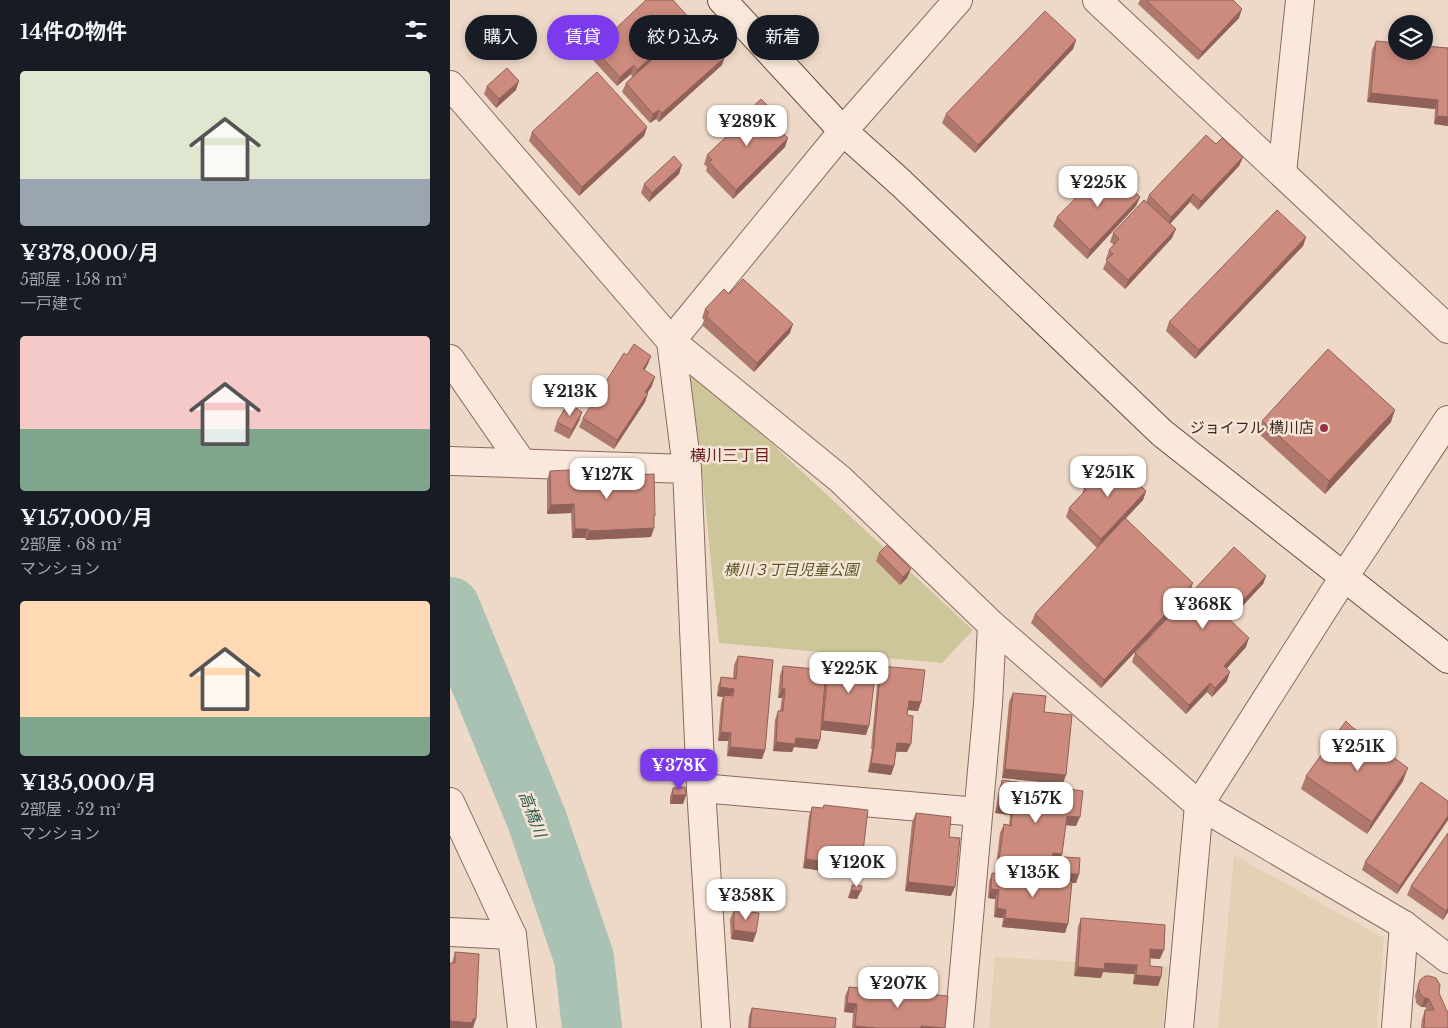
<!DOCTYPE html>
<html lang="ja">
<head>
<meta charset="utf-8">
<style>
  body { margin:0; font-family:"Libre Baskerville","Noto Sans JP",serif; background:#20242c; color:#f1f3f6; height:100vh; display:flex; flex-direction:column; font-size:19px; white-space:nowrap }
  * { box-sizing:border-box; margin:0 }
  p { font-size:16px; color:#9ea1a6 }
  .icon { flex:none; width:28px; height:28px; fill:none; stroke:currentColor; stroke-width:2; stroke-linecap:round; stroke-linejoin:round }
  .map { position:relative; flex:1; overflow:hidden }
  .drawer { display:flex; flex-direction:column; background:#171b24; width:450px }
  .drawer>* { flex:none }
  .hud { position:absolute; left:15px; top:15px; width:475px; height:45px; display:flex; gap:10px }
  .buttons { position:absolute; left:938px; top:15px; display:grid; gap:10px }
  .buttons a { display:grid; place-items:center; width:45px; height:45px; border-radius:50%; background:#171b24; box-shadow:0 2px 8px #0003; font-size:25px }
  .price { position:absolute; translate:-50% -42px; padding:0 11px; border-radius:10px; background:#fff; color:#222; font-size:16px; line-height:32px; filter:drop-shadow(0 1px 2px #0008) }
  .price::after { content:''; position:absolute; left:50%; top:30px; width:15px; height:11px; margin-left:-8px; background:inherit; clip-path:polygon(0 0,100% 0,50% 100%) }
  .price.selected { background:#7c3aed; color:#fff }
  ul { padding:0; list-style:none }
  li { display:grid; align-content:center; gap:10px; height:265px; padding:0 20px }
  li span { display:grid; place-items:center; height:155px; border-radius:5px; color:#555 }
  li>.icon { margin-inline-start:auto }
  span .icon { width:90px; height:90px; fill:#fffc; stroke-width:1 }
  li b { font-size:21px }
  h2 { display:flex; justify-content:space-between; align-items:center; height:60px; padding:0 20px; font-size:21px }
  .pill { padding:0 18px; border-radius:22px; background:#171b24; box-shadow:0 2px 8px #0003; font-size:18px; line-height:45px }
  .pill.selected { background:#7c3aed; color:#fff }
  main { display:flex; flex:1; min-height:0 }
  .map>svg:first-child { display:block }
  .farmland { fill:#e4d0b5 }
  .green { fill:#cdc69b }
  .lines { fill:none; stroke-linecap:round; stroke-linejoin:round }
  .river { stroke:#a9c2b4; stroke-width:60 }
  .street-casing { stroke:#8a695d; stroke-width:30 }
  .secondary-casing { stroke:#6c4b40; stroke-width:30 }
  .street { stroke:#f9e8db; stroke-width:28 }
  .secondary { stroke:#f9e8db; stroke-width:28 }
  .wall { fill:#af786c }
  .shaded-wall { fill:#8f6158 }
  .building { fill:#cc8b7e; stroke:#8f6158 }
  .poi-dot { fill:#992d4a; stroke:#f6e5d7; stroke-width:2 }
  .labels { text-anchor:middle; stroke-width:5; stroke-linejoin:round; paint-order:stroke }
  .poi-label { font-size:15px; fill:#3b2620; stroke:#f6e5d7; text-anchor:end }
  .park-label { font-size:15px; font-style:italic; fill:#575727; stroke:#f6e5d7 }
  .neighbourhood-label { font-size:16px; fill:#672023; stroke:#f6e5d7 }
  .water-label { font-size:16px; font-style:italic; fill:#305a4d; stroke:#f6e5d7 }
</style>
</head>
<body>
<main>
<section class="drawer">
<h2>14件の物件<svg class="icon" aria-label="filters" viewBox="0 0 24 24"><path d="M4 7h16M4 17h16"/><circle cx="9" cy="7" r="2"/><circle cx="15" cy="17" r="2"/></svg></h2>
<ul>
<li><span style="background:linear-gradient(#dfe7d0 70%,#9aa5b1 0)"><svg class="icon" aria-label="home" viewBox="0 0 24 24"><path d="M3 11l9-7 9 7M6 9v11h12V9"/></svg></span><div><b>¥378,000/月</b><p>5部屋 · 158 m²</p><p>一戸建て</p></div></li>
<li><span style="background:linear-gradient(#f6c9c9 60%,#7fa58c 0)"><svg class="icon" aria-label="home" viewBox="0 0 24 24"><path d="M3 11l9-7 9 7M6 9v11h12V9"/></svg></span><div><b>¥157,000/月</b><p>2部屋 · 68 m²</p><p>マンション</p></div></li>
<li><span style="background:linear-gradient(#ffd9b3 75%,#7fa58c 0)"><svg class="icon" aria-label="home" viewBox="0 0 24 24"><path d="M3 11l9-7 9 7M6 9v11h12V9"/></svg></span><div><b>¥135,000/月</b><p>2部屋 · 52 m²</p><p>マンション</p></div></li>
</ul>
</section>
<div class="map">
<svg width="998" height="1028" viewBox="0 0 998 1028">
  <rect width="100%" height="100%" fill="#eed9c8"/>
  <g class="farmland">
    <path d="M784,855L934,938L927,1028H768Z"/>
    <path d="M545,957L718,967L713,1028H539Z"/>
  </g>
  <path class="green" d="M239,367L523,630L492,663L269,643L250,452Z"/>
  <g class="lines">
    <path class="river" d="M0,607L87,820L134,958L142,1028"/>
    <defs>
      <g id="street">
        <path d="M647,0L998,329"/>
        <path d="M0,85L221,341L390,479L542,625L749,805L954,925L998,959"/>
        <path d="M832,173L850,0"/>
        <path d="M0,359L72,463"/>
        <path d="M0,461L237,469L251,788L266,1028"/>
        <path d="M237,469L221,341L393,131L508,0"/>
        <path d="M251,788L528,812"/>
        <path d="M0,802L62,935L72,1028"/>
        <path d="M0,932L62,935"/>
        <path d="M509,1028L538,704L542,625"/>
        <path d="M729,1028L749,805L894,577L998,420"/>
        <path d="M946,1028L954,925"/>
      </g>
      <path id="secondary" d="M272,0L393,131L451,183L712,433L998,659"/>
    </defs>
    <use href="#street" class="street-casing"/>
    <use href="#secondary" class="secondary-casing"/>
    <use href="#street" class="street"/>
    <use href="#secondary" class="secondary"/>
  </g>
  <g class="wall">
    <path d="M690,0H783L789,18L748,60L688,4Z"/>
    <path d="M239,26L272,65L209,122L206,119L200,123L172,92L176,83L182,77L181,74L167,86L141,58L144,49Z"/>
    <path d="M626,40L623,49L525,153L492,123L496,114Z"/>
    <path d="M926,41L998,48V126L984,124L985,109L917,102L922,50Z"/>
    <path d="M37,86L66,90L46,108L34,94Z"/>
    <path d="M295,114L315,115L335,147L283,199L256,171L257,167L254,164L257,155L293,121Z"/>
    <path d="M197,127L194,136L129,196L79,141L82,132Z"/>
    <path d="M766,144L793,157L789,166L748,210L740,202L720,224L722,238L675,289L653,269L657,260L656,259L659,250L664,245L660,242L663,233L696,202L699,195Z"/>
    <path d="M229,174L199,202L191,193L194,184Z"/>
    <path d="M690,197L686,206L637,259L603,226L607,217Z"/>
    <path d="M856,237L853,246L745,359L716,331L719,322Z"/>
    <path d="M279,294L340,333L304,372L252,325L254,320L252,318L255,309Z"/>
    <path d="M198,364L194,370L202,386L197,393H198L195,402L164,449L129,427L133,418Z"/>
    <path d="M132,412L129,421L119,439L104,431L107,422Z"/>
    <path d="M812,421L941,422L875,494L808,433Z"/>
    <path d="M100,471L121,478L204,520L201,537L136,540L135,538H122L121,513L97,514V480Z"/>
    <path d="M682,477L696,491L693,500L676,518L740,592L736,595L735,599L651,688L581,623L585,614L647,548L616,517L619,508L632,494L634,488Z"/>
    <path d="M429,553L457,578L450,585L426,561Z"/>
    <path d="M816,576L813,584L780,619L796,647L776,669L777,681L762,697L757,692L736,714L682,662L685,653Z"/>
    <path d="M288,656L315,750L312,759L277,756L278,741H268L271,703L273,697L267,696L268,686L271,677L283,678L284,665Z"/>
    <path d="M379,662L416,735L371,730L367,749L344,747L342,752L323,751L325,720L328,711H330L332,698H328L330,675L333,666L376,671Z"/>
    <path d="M431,666L471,702L468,711L458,710L457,715V752H446L444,766L441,775L418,772L422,749H421L428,675Z"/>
    <path d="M563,693L594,712L613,784L552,778L559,702Z"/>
    <path d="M856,776L953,781L917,834L851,789Z"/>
    <path d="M552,780L626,826L616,825L612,854L609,863L602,862L598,879L611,880V866L614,857L629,874L626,883H622L615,933L552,927L553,918L544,917L545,899L538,898L539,882L542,873L545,874L550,833L554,824L559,825L560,815L545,813L549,789Z"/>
    <path d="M223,788L236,795L233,804H220V796Z"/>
    <path d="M998,801V820L947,894L912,870L915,862Z"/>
    <path d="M362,807L409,868L382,865L380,872L353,868L359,816Z"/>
    <path d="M466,813L499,837L501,896L455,891L462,822Z"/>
    <path d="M998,833V912L993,920L957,895L961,886Z"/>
    <path d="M402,885L407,899L398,898L399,894Z"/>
    <path d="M284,910L306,933L303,942L281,939L280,919Z"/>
    <path d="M631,918L710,959L700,958V966L711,977L708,986L683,984L684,974L653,972L651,978L624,976L628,927Z"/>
    <path d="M5,952L23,1028L2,963Z"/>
    <path d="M968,986L989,993L998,1028H971L972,1019L975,1010H977L975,1007H971L966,1003L965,995Z"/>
    <path d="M399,987L495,1028H402L403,1013L394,1012L395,996Z"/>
    <path d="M302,1008L385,1028H298L299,1016Z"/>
  </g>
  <g class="shaded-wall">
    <path d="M792,9L789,18L748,60L752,52Z"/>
    <path d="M241,20L238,29L184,79L187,70Z"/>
    <path d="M626,40L623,49L525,153L528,145Z"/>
    <path d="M275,57L272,65L209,122L212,113Z"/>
    <path d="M184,65L181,74L167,86L170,77Z"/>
    <path d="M69,81L66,90L46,108L49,99Z"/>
    <path d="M921,93L988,100L985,109L917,102Z"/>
    <path d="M318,106L315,115L312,113Z"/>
    <path d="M209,110L206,119L200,123L203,114Z"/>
    <path d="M987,116L998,117V126L984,124Z"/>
    <path d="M197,127L194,136L129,196L132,187Z"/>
    <path d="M338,138L335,147L283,199L286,190Z"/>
    <path d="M793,157L789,166L748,210L751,201Z"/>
    <path d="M232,165L229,174L199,202L202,193Z"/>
    <path d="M743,194L740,202L718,226L721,217Z"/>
    <path d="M690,197L686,206L637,259L640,250Z"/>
    <path d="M726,229L722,238L675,289L678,280Z"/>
    <path d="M856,237L853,246L745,359L749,350Z"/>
    <path d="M343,324L340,333L304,372L307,363Z"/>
    <path d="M201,356L198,364L190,378L193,369Z"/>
    <path d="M205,377L202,386L192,401L195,392Z"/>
    <path d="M198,393L195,402L164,449L167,440Z"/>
    <path d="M945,410L941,422L875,494L879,481Z"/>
    <path d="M132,412L129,421L119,439L122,430Z"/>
    <path d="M696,491L693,500L648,548L651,539Z"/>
    <path d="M124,504L121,513L97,514L101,505Z"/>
    <path d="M204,528L201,537L136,540L139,531Z"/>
    <path d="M125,529H138L135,538H122Z"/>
    <path d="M461,569L457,578L450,585L453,577Z"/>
    <path d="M816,576L813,584L774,626L777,617Z"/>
    <path d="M743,583L740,592L736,595L735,599L651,688L654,680Z"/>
    <path d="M799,638L796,647L771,675L774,666Z"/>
    <path d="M780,672L777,681L762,697L765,688Z"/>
    <path d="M760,683L757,692L736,714L739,705Z"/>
    <path d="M270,687L284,689L280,697L274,695L273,697L267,696Z"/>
    <path d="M332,689H335L332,698H328Z"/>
    <path d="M459,701L471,702L468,711L456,710Z"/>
    <path d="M373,721L419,726L416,735L370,730Z"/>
    <path d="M271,732L281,733L278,741H268Z"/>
    <path d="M346,738L370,740L367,749L344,747L342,752L323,751L326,742Z"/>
    <path d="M447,743L461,744L457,752L444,751Z"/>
    <path d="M280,747L315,750L312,759L277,756Z"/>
    <path d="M421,763L444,766L441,775L418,772Z"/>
    <path d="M958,768L953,781L917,834L922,822Z"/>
    <path d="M555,769L616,775L613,784L552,778Z"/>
    <path d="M223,795H236L233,804H220Z"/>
    <path d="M549,804L563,806L560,815L545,813Z"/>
    <path d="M617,816L630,817L626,826L614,825Z"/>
    <path d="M998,816V820L947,894L950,886Z"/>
    <path d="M603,853L612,854L609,863L600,862Z"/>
    <path d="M384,856L412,859L409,868L382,865L380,872L353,868L356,859Z"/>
    <path d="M548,867L600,873L597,882L545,876Z"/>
    <path d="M614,874H629L626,883H611Z"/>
    <path d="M458,882L505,887L501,896L455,891Z"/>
    <path d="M541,889L549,890L545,899L538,898Z"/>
    <path d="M402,890L411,891L407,899L398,898Z"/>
    <path d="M547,908L556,910L553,918L544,917Z"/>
    <path d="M998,908V912L993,920L996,911Z"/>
    <path d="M555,918L618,924L615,933L552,927Z"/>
    <path d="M284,930L306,933L303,942L281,939Z"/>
    <path d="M700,949L714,950L710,959L697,958Z"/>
    <path d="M655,963L687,965L684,974L653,972L651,978L624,976L628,967Z"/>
    <path d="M686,975L711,977L708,986L683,984Z"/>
    <path d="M975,998L979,999L975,1007H971Z"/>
    <path d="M397,1003L407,1004L403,1013L394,1012Z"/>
    <path d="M26,1019L23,1028H0V1021Z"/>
    <path d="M405,1026L427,1028H404Z"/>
    <path d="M471,1026L493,1028H471Z"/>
  </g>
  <g class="building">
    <path d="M196,0H223L241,20L187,70L184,65L170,77L144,49Z"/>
    <path d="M696,0H783L792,9L752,52Z"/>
    <path d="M595,11L626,40L528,145L496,114Z"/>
    <path d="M243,23L275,57L212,113L209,110L203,114L176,83Z"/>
    <path d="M926,41L946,43V51H974V46L998,48V117L987,116L988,100L921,93Z"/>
    <path d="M57,68L69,81L49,99L37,86Z"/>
    <path d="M147,72L197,127L132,187L82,132Z"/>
    <path d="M311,99L318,106L312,113L338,138L286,190L259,162L262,160L257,155L297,117L295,114Z"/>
    <path d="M756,135L766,144L772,138L793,157L751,201L743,194L721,217L699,195Z"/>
    <path d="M224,156L232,165L202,193L194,184Z"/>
    <path d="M657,166L690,197L640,250L607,217Z"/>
    <path d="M694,200L726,229L678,280L656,260L663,254L659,250L669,239L663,233Z"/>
    <path d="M827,210L856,237L749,350L719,322Z"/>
    <path d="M293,279L343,324L307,363L256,316L259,313L255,309L274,289L279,294Z"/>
    <path d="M184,344L201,356L193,369L205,377L195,392L198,393L167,440L133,418L174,353L177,355Z"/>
    <path d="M878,349L945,410L879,481L812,421Z"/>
    <path d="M118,403L132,412L122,430L107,422Z"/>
    <path d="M662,459L671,467L675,463L684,471L681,476L696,491L651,539L619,508L636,490L634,488Z"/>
    <path d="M120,470L121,478L204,474L205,516H204V528L139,531L138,529H125L124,504L101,505L100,471Z"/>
    <path d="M675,518L743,583L736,589L738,590L654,680L585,614Z"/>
    <path d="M437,545L461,569L453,577L429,553Z"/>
    <path d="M784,547L816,576L777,617L799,638L774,666L780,672L765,688L760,683L739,705L685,653Z"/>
    <path d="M288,656L323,660L315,750L280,747L281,733L271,732L274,695L283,696L284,689L270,687L271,677L286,679Z"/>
    <path d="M379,662L426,667L419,726L373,721Z"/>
    <path d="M333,666L376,670L370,740L346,738L345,744L326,742L328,711H333L335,689H332Z"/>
    <path d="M431,666L475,670L471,702L459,701L457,715L463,716L461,744L447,743L444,766L421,763L425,740H424Z"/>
    <path d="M563,693L596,696L594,712L622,715L616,775L555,769Z"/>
    <path d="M896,721L902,727L958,768L922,822L856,776Z"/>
    <path d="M552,780L633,791L630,817L617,816L612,854L603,853L600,873L548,867L554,824L561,826L563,806L549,804Z"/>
    <path d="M971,782L998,801V816L950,886L915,862Z"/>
    <path d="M235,787L236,795H223V788Z"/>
    <path d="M374,805L418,810L412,859L384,856L383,863L356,859L362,807L373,808Z"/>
    <path d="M466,813L501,817L499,837L510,838L505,887L458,882Z"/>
    <path d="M998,833V908L996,911L961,886Z"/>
    <path d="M614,857L630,858L629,874H614Z"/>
    <path d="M542,873L622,881L618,924L555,918L556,910L547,908L549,890L541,889Z"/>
    <path d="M402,885L412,886L411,891L402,890Z"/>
    <path d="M284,910L309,913L306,933L284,930Z"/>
    <path d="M631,918L715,925L714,950L700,949V966L712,967L711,977L686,975L687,965L655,963L654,969L628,967Z"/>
    <path d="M5,952L29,954L26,1019H23L22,1023L0,1021V963H5Z"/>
    <path d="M975,976H980L986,978L990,985L989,993L997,1011L998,1012V1028H974L975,1010H984L979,999L975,998L970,994L968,986L970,980Z"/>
    <path d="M399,987L498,996L495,1028L471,1026V1028H427L405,1026L407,1004L397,1003Z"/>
    <path d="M302,1008L386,1018L385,1028H300Z"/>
  </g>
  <circle class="poi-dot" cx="874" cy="428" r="5"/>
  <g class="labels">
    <g class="poi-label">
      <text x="864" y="433">ジョイフル 横川店</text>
    </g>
    <g class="park-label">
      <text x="341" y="575">横川３丁目児童公園</text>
    </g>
    <g class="neighbourhood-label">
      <text x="280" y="461">横川三丁目</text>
    </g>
    <g class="water-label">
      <text transform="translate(83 814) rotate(69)" y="6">高橋川</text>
    </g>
  </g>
</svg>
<div class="buttons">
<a><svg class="icon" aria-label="layers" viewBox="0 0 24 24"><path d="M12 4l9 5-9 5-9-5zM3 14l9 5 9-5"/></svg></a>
</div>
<b class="price" style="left:297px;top:147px">¥289K</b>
<b class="price" style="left:648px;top:208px">¥225K</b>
<b class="price" style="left:120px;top:417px">¥213K</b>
<b class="price" style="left:658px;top:498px">¥251K</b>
<b class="price" style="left:157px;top:500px">¥127K</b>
<b class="price" style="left:753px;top:630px">¥368K</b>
<b class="price" style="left:399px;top:694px">¥225K</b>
<b class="price" style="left:908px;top:772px">¥251K</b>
<b class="price selected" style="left:229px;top:791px">¥378K</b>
<b class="price" style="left:586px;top:824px">¥157K</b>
<b class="price" style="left:407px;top:888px">¥120K</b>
<b class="price" style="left:583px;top:898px">¥135K</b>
<b class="price" style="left:296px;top:921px">¥358K</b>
<b class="price" style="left:448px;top:1009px">¥207K</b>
<div class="hud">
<a class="pill">購入</a>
<a class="pill selected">賃貸</a>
<a class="pill">絞り込み</a>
<a class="pill">新着</a>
</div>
</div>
</main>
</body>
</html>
